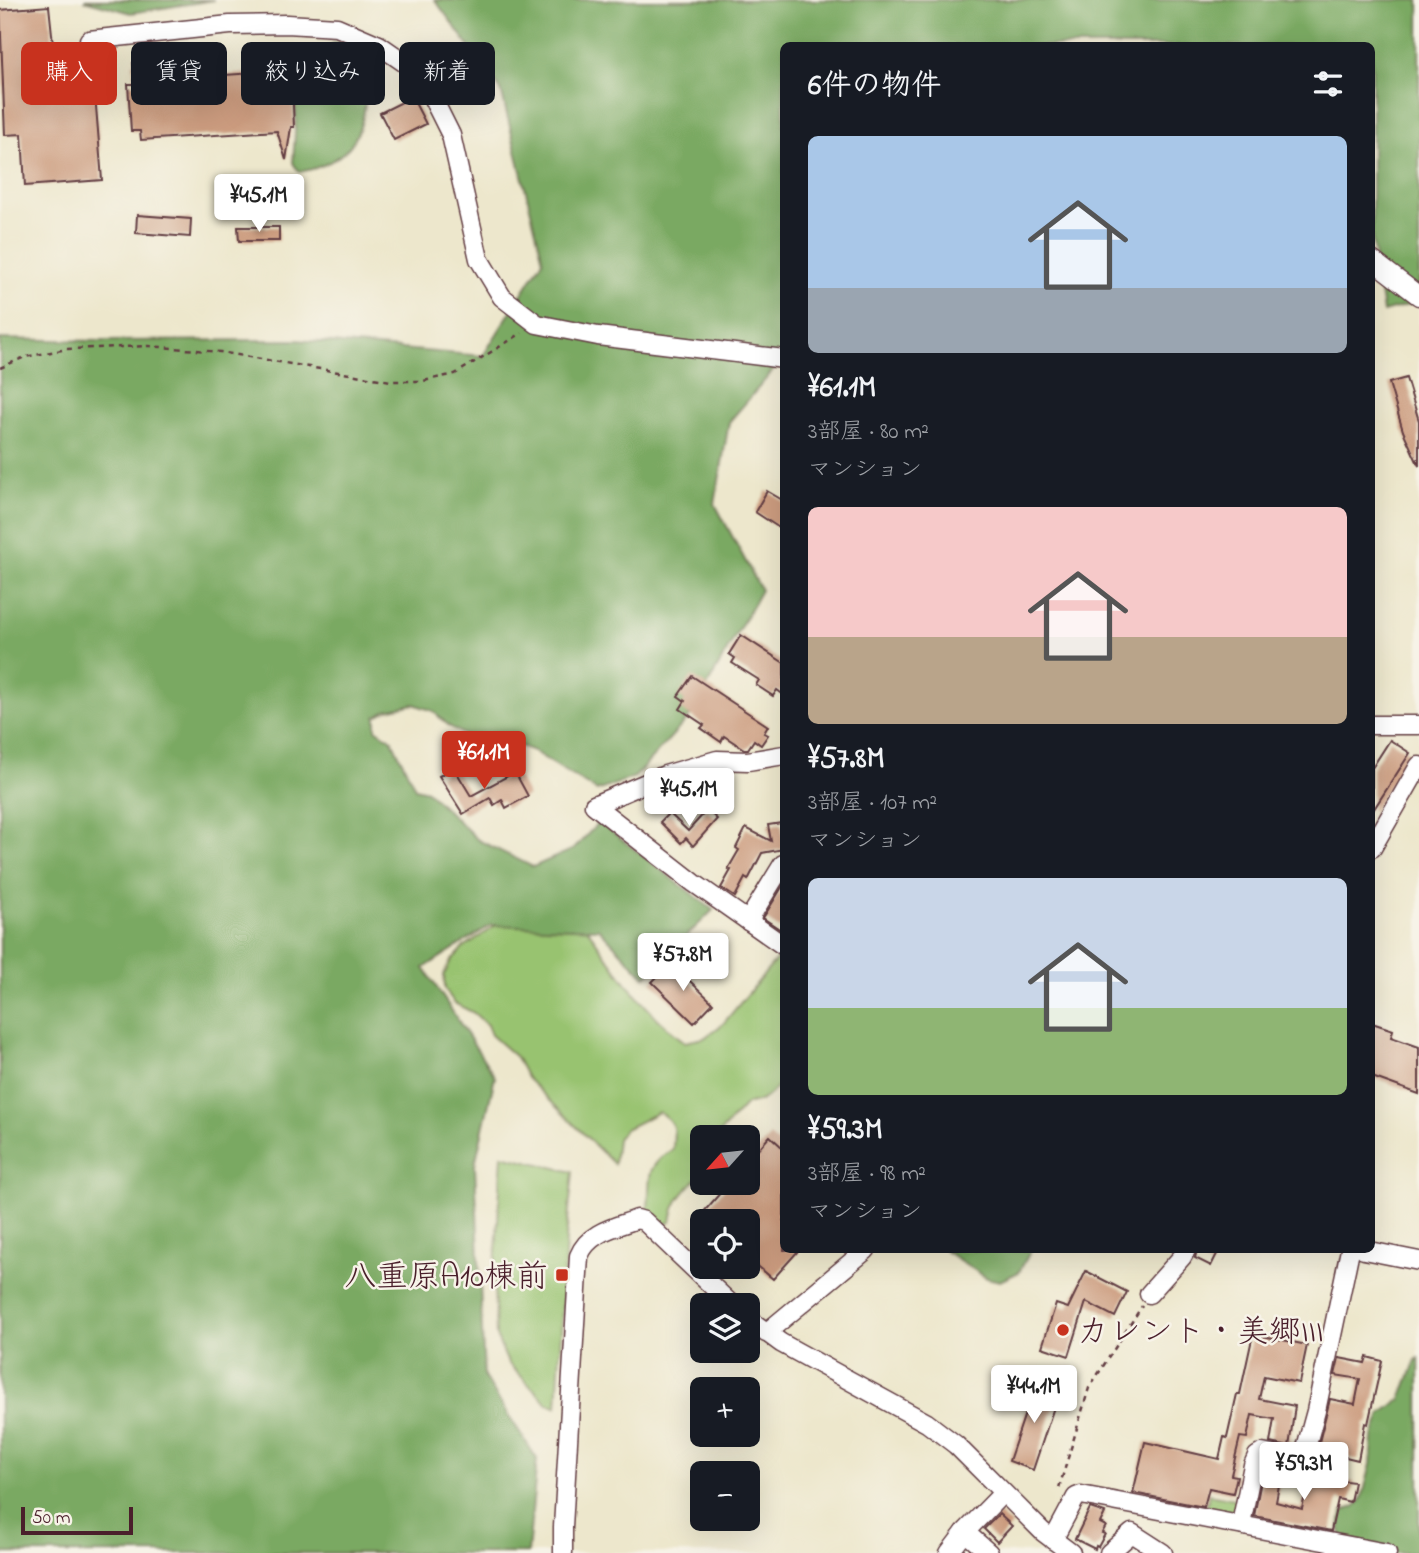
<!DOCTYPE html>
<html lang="ja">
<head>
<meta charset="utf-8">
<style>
  body { margin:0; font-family:"Indie Flower","Klee One",sans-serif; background:#242831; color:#f1f3f6; height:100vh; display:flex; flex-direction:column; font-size:26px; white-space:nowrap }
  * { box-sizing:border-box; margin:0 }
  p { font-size:23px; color:#9ea1a6 }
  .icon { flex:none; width:38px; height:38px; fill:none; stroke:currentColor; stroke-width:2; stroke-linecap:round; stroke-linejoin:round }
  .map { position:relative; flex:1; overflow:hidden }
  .drawer { position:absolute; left:780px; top:42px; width:595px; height:1211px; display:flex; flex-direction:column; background:#171b24; border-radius:10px; box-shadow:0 7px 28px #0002 }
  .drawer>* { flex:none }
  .banner { position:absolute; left:21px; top:42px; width:654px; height:63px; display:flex; gap:14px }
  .needle { width:46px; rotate:243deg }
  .buttons { position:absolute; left:690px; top:1125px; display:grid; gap:14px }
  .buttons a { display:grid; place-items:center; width:70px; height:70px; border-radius:10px; background:#171b24; box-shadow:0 7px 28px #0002; font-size:35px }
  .scale { position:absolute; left:21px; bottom:18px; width:112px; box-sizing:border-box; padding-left:7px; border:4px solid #4a1f2b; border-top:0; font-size:19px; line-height:24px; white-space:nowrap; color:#4a1f2b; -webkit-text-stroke:5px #f7f3e8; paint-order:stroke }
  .price { position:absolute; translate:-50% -60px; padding:0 16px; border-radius:7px; background:#fff; color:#222; font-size:23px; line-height:46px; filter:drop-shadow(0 2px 4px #0008) }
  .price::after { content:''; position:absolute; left:50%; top:42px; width:21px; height:16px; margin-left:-10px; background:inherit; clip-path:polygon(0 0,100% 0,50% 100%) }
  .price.selected { background:#c8321e; color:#fff }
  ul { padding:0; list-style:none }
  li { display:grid; align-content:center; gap:14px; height:371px; padding:0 28px }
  li span { display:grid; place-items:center; height:217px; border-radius:10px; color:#555 }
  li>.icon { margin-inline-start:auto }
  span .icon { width:126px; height:126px; fill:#fffc; stroke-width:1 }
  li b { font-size:30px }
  h2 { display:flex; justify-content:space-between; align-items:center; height:84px; padding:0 28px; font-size:30px }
  .tag { padding:0 24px; border-radius:10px; background:#171b24; box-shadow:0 7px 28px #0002; font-size:24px; line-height:63px }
  .tag.selected { background:#c8321e; color:#fff }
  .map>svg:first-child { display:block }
  .green { fill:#98c370; stroke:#71714e; stroke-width:2 }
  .forest { fill:#7aa962; stroke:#626446; stroke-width:2 }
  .building { fill:#cc9c7f }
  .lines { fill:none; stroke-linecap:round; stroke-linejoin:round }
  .minor-casing { stroke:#623d43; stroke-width:21 }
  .path { stroke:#623d43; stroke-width:2.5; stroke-dasharray:5 5; stroke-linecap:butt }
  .minor { stroke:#fff; stroke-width:18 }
  .poi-dot { fill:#c8321e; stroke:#f7f3e8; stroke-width:2.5 }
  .labels { text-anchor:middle; stroke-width:5; stroke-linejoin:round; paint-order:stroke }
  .poi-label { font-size:32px; fill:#4a1f2b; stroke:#f7f3e8; text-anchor:end }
</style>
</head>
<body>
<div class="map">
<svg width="1419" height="1553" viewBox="0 0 1419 1553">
  <rect width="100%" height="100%" fill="#f7f3e8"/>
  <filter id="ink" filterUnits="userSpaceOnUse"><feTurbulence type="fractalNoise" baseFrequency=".0143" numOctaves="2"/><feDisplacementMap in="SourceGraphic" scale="14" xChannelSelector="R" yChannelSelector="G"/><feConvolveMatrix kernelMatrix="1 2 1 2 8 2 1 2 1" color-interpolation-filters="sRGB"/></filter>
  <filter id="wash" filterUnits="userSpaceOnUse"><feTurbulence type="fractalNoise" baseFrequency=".00686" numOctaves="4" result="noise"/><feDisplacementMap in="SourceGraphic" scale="28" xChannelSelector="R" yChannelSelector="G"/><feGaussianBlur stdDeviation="1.57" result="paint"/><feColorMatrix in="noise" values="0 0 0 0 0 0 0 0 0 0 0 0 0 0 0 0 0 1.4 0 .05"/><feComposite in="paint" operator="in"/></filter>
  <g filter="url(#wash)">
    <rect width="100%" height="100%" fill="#ede7cc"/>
    <g class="green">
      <path d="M501,922L584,924C615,968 642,1010 685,1042L704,1038L723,1024L781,954L784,956V1079C773,1091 764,1104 746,1104L716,1137L702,1138V1171C688,1191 674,1196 671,1222L659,1226L647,1213C653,1180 640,1170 673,1149C674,1129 677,1124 659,1112L625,1129L617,1139L614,1164L527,1078L516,1057L491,1035L487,1025L474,1013L454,1003L445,989L444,975L450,962L464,947Z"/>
      <path d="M502,1155L573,1172L566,1238L557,1407L547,1403L508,1363L496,1336L494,1285Z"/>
      <path d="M1209,1494L1240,1500L1237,1521L1205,1515Z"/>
    </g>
    <g class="forest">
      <path d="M84,0H214L131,13Z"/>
      <path d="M435,0H1419V302L1383,312L1372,240V46H784V358L729,422L715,504L761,590L691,715L635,777L597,791L531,750L491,735L473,740L449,726L433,711L414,704L387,710L376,716V729L392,740L415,788L427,791L478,840L533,867L574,849L599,822L713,910L645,977L599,929L491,925L424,968L495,1077L475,1164L484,1377L537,1459L528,1553H0V339L101,341L297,340L483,356L543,260L501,90Z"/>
      <path d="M335,42C375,48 370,114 354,140C344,158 319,169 299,172L293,163L296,117L295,106L304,96C305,71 313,55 335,42Z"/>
      <path d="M944,1250H1031L1019,1272L1000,1281L987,1278Z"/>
      <path d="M1419,1358V1553H1363L1346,1548L1340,1528L1342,1512L1356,1506L1362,1499L1371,1464L1373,1437L1381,1414L1401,1399L1416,1360Z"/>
    </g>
    <g id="blocks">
      <g class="building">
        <path d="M49,6L56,72L93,70L102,180L25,186L22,134L5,135L0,10Z"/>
        <path d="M208,58L210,76L254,73L255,92L285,67L298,78L301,83V94L293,105L294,127H291L286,160L277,131L141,140L140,131H131L128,84H135L133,63Z"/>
        <path d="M412,97L426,124L394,140L380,113Z"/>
        <path d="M137,215L191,219L190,237L136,233Z"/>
        <path d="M238,227H279V241H239Z"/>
        <path d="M1406,378L1419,421V466L1403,431L1389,383Z"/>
        <path d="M767,491L784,501V531L755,512Z"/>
        <path d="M741,635L784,663V695L777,690L773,696L756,685L759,680L732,663L735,658L729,654Z"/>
        <path d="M692,676L768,726L764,733L768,735L761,745L754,740L748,749H744L724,736L721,742L701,728L704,725L680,709L685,701L678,696Z"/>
        <path d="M1390,740L1410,753L1372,812V768Z"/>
        <path d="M454,768L471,796L515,772L528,796L506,808L502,800L494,805L490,798L463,814L439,776Z"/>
        <path d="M707,810L717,819L693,846L686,838L681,843L660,822L669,813L688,831Z"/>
        <path d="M782,823L784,849L762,853L748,880L745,878L735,897L721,888L731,870L728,869L739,850L736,848L746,828L771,841L768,825Z"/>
        <path d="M784,884V925L781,930L763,918Z"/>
        <path d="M671,963L713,1003L694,1023L652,982Z"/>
        <path d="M1372,1023L1393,1030L1391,1037L1419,1047V1094L1372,1077Z"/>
        <path d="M770,1136L784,1149V1250H799L773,1279L747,1257V1222H708L701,1215L729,1183H747V1162Z"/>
        <path d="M1197,1250H1219L1211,1266L1195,1258Z"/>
        <path d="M1086,1271L1127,1292L1115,1317L1086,1302L1069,1356L1042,1347L1056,1304L1068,1308Z"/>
        <path d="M1253,1334L1307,1345L1299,1383L1264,1376L1259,1399L1295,1406L1289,1447L1270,1443L1274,1419L1252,1415L1247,1438L1240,1437L1231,1475L1237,1476L1233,1493L1209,1488L1204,1507L1133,1493L1145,1442L1219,1459L1224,1437L1227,1438L1237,1394H1240Z"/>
        <path d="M1367,1357L1382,1361L1368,1424L1365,1423L1358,1460L1317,1450L1330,1399L1355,1404L1360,1379L1335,1375L1339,1358L1365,1363Z"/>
        <path d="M1036,1381L1060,1389L1033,1470L1009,1461Z"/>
        <path d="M1263,1471L1281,1474L1276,1502L1302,1509L1309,1476L1354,1482L1350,1502L1338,1499L1331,1531L1254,1516Z"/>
        <path d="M1090,1508L1105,1513L1100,1523L1106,1526L1102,1533L1105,1534L1098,1547L1096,1546L1095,1549L1075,1539Z"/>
        <path d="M999,1514L1012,1526L997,1542L984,1529Z"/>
      </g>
    </g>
  </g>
  <g filter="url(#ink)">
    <use href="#blocks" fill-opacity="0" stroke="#623d43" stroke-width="2"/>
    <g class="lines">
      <defs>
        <g id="minor">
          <path d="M89,40L230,25L287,24L337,27L379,45L408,65L426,85L451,135L479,259L502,297L537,324L598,336L784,359"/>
          <path d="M1372,260L1419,296"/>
          <path d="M1372,725H1419"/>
          <path d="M784,755L748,761L717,760L665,775L594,805L694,883L784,946"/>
          <path d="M1372,848L1419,766"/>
          <path d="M748,921L783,864"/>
          <path d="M1364,1250L1419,1261"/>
          <path d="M1149,1294L1182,1257L1186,1250"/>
          <path d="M747,1318L781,1343L927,1423L956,1445L1043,1532L1071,1553"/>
          <path d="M766,1333L866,1250"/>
          <path d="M1241,1524L1253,1465L1257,1456L1262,1453L1293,1459L1304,1455L1316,1411L1350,1250"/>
          <path d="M965,1532L989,1553"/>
          <path d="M1053,1540L1076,1497L1081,1495L1387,1553"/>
          <path d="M563,1553V1527L579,1256C588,1232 616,1227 637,1219L644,1221L733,1306"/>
          <path d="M949,1553L965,1532L1003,1493"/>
          <path d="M1109,1553L1132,1533L1163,1553"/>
        </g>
      </defs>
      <use href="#minor" class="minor-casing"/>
      <g class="path">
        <path d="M0,368L25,357L67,349L149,346L220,352L391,381H423L455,374L522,333"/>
        <path d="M1059,1488L1089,1388L1142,1306"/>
      </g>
      <use href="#minor" class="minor"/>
    </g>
  </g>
  <g class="poi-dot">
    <rect x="555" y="1268" width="14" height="14" rx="3.5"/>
    <circle cx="1063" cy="1330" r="7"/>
  </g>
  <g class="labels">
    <g class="poi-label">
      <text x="548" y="1286">八重原A10棟前</text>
      <text x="1077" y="1341" text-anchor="start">カレント・美郷III</text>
    </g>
  </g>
</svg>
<div class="buttons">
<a><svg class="needle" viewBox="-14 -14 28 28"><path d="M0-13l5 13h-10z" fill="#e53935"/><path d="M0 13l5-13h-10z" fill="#9ea1a6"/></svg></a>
<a><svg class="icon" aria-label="locate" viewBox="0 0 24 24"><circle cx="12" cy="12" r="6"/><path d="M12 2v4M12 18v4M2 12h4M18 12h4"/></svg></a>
<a><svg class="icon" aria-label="layers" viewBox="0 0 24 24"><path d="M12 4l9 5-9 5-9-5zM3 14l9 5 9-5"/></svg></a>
<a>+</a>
<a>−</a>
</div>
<div class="scale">50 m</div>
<b class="price" style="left:259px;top:234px">¥45.1M</b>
<b class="price selected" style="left:484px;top:791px">¥61.1M</b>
<b class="price" style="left:689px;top:828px">¥45.1M</b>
<b class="price" style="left:683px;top:993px">¥57.8M</b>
<b class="price" style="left:1034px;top:1425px">¥44.1M</b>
<b class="price" style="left:1304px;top:1502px">¥59.3M</b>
<div class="banner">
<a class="tag selected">購入</a>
<a class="tag">賃貸</a>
<a class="tag">絞り込み</a>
<a class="tag">新着</a>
</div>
<section class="drawer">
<h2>6件の物件<svg class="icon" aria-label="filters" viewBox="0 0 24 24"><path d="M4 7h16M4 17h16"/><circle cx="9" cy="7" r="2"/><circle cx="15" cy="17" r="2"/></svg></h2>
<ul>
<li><span style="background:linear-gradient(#a9c7e8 70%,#9aa5b1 0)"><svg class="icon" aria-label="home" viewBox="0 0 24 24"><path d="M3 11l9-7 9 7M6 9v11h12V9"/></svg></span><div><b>¥61.1M</b><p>3部屋 · 80 m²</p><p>マンション</p></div></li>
<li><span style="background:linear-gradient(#f6c9c9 60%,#b9a48a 0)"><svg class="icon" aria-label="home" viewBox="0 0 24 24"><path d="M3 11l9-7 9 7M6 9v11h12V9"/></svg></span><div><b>¥57.8M</b><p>3部屋 · 107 m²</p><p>マンション</p></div></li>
<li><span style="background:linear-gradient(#c9d6e8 60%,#8fb573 0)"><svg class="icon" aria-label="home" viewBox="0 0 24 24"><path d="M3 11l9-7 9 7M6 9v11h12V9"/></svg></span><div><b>¥59.3M</b><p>3部屋 · 98 m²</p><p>マンション</p></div></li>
</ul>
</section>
</div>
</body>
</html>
